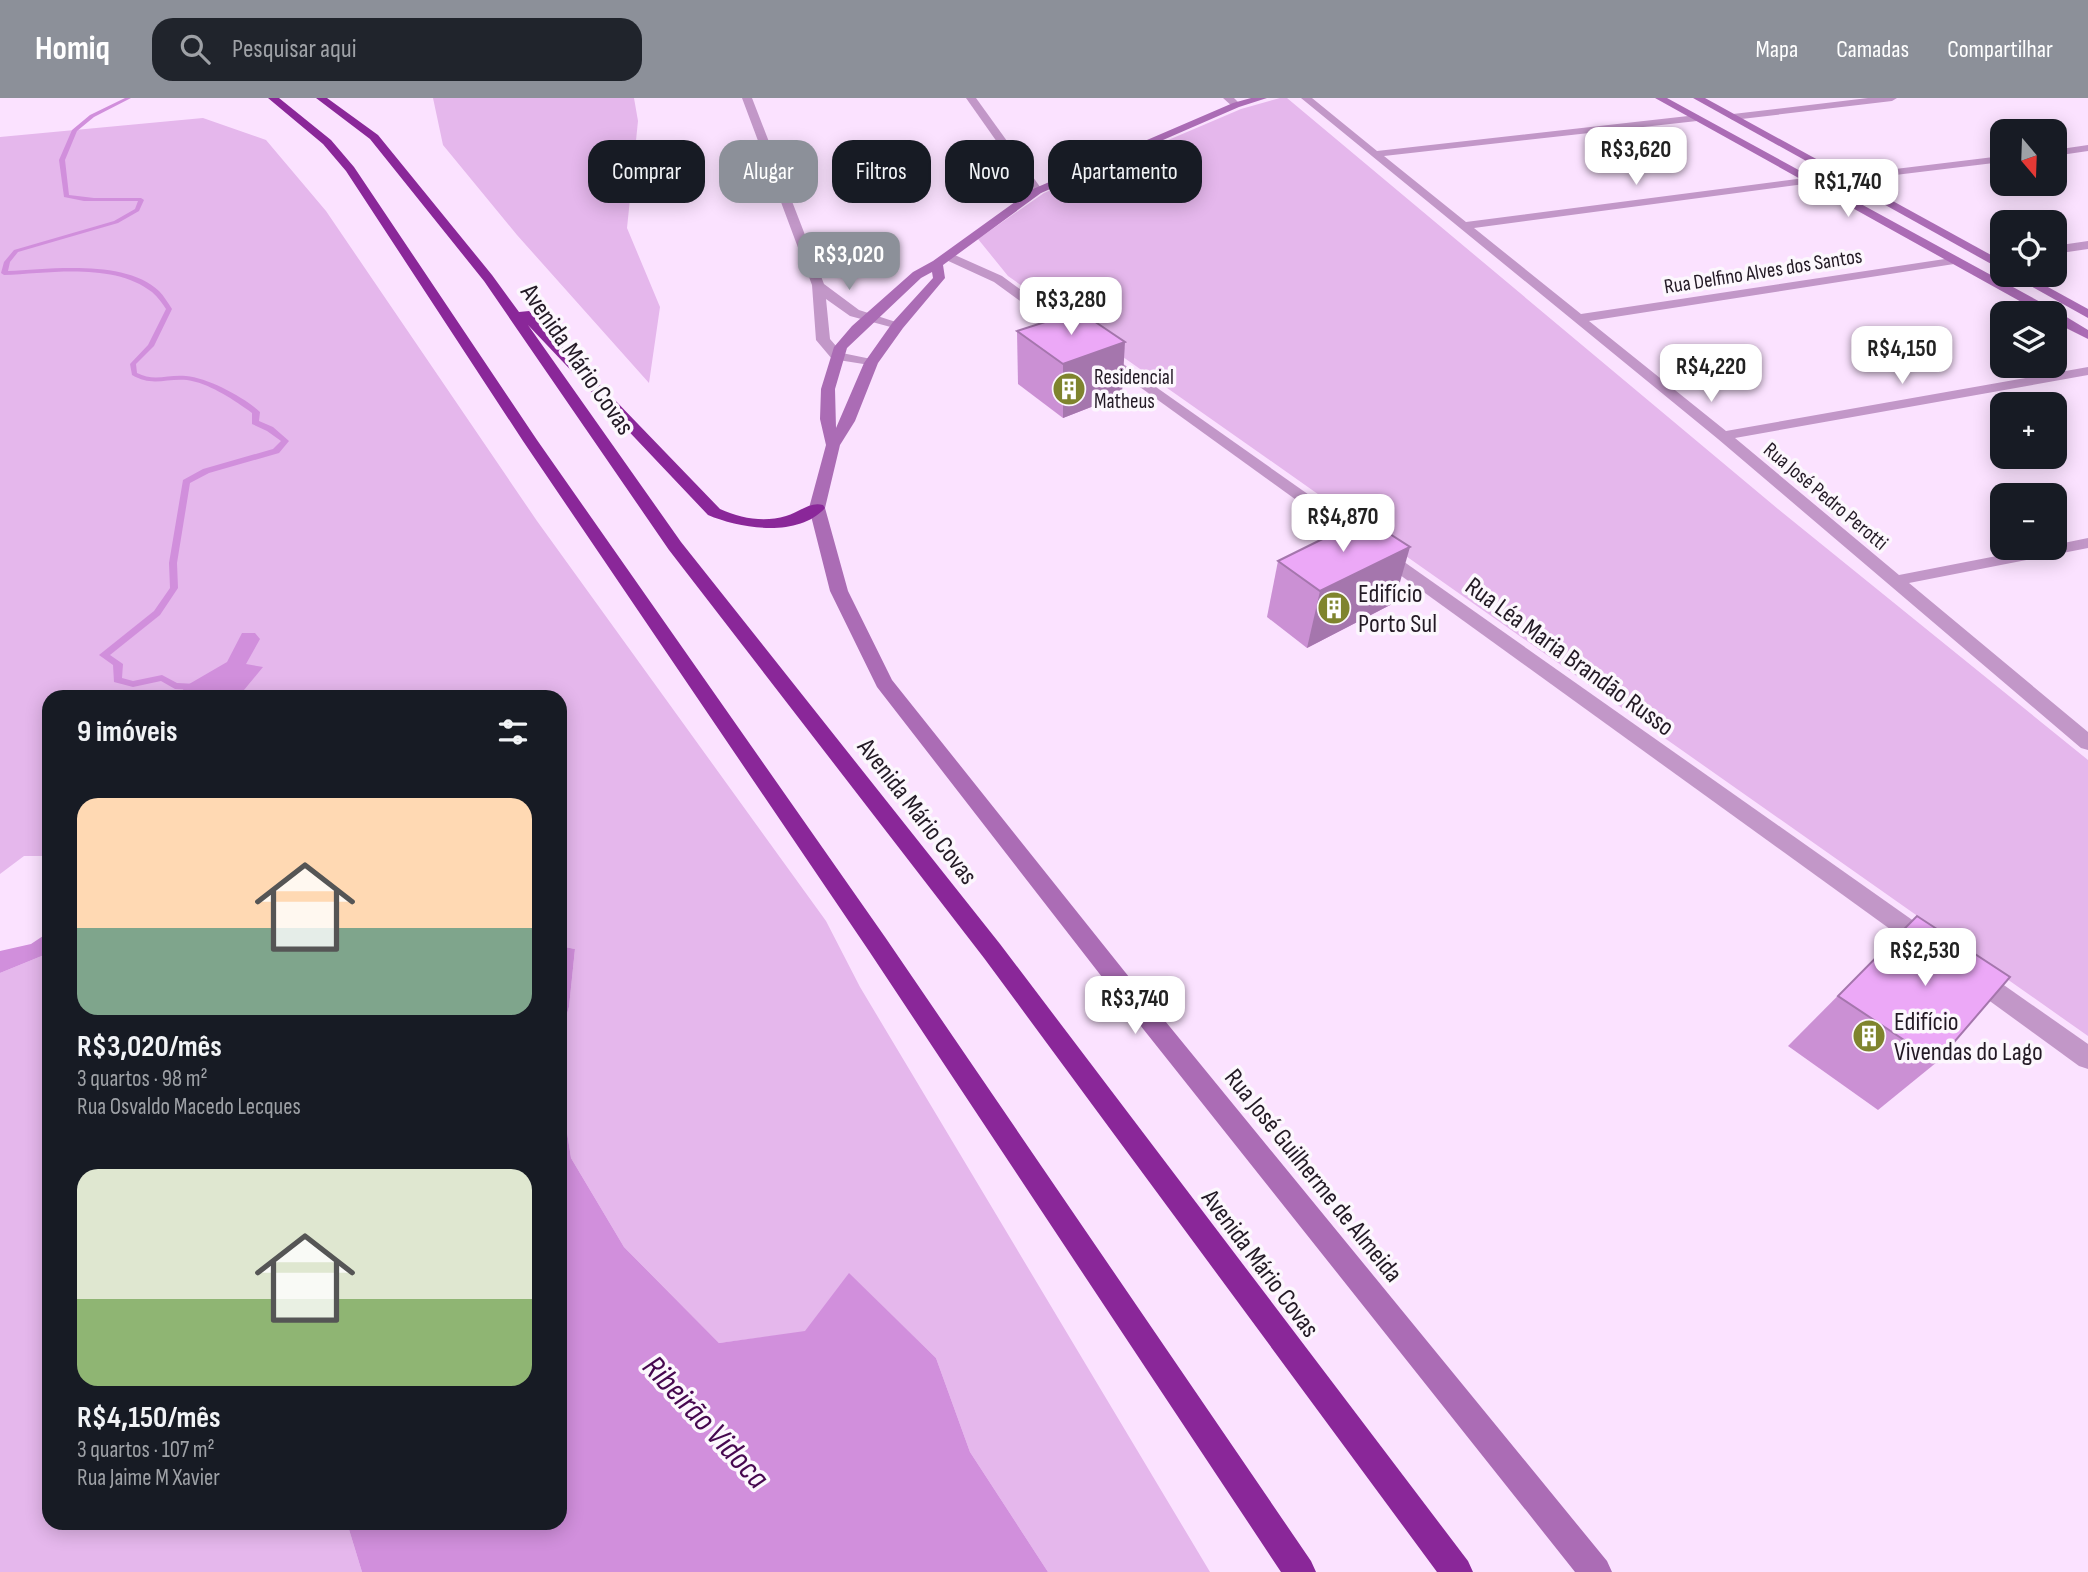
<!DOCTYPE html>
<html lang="pt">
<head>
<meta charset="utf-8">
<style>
  body { margin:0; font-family:"Sofia Sans Condensed",sans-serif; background:#20242c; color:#f1f3f6; height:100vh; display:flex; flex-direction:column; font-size:26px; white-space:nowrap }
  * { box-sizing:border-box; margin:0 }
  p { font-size:23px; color:#9ea1a6 }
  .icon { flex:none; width:38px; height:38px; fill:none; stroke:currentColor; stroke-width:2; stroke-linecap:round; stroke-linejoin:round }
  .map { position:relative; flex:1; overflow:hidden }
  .panel { position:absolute; left:42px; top:592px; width:525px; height:840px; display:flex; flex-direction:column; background:#171b24; border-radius:21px; box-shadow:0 4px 18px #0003 }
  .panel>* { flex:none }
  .top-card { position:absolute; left:588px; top:42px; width:665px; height:63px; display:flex; gap:14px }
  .needle { width:46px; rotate:161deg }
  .buttons { position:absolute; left:1990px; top:21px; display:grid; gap:14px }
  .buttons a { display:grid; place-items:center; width:77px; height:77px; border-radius:14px; background:#171b24; box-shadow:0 4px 18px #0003; font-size:35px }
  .price { position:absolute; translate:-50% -60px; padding:0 16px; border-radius:14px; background:#fff; color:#222; font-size:23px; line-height:46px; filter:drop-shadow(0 2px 4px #0008) }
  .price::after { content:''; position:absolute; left:50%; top:42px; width:21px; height:16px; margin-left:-10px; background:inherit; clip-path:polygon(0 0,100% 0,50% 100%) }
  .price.active { background:#8c9099; color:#fff }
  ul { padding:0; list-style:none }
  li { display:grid; align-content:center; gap:14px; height:371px; padding:0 35px }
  li span { display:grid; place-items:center; height:217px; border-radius:21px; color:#555 }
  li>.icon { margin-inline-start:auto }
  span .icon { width:126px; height:126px; fill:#fffc; stroke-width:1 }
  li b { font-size:30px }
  h2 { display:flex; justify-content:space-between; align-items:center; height:84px; padding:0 35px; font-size:30px }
  .pill { padding:0 24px; border-radius:21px; background:#171b24; box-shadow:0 4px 18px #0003; font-size:24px; line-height:63px }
  .pill.active { background:#8c9099; color:#fff }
  header { display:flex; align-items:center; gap:42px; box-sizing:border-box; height:98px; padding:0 35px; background:#8c9099; color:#fff }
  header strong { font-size:33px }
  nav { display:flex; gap:38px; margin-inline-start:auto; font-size:24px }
  .search { width:490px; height:63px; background:#20242c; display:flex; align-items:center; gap:18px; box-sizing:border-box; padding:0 24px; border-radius:21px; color:#9ea1a6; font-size:26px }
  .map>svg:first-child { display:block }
  .green { fill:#e5b7ec }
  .water { fill:#d18fdc }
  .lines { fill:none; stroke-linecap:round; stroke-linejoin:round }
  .stream { fill:#d18fdc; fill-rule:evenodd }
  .street { fill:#c297c8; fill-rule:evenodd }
  .secondary { fill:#ab6cb5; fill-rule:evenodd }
  .highway { fill:#8a2799; fill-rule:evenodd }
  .wall { fill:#cb90d4 }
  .shaded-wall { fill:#a576ad }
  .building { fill:#eca8f7; stroke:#a576ad; stroke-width:2 }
  .labels { text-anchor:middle; stroke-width:7; stroke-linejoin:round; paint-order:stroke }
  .far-street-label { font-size:21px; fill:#231a25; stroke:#fcf7fd }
  .far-poi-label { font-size:21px; fill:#231a25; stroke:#fcf7fd; text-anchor:start }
  .street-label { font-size:26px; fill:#231a25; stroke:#fcf7fd }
  .poi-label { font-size:26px; fill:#231a25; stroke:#fcf7fd; text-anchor:start }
  .near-water-label { font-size:33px; font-style:italic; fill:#46074f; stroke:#fcf7fd }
</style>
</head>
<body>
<header>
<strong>Homiq</strong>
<div class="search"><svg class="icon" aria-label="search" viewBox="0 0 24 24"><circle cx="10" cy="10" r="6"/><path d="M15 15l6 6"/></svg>Pesquisar aqui</div>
<nav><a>Mapa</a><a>Camadas</a><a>Compartilhar</a></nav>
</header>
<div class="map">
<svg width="2088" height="1474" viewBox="0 0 2088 1474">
  <rect width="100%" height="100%" fill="#fbe2ff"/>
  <g class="green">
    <path d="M433,0H634L638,23L627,130L660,209L649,285L517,137L443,47Z"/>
    <path d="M1280,0H1287L1778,411L2088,662V938L1008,178L978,141L1044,95L1241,11Z"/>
    <path d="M203,20L266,42L326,113L537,423L826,823L860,889L1210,1474H1048L970,1354L936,1260L849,1176L805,1234L719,1245L624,1149L571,1060L560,989V939L569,909L575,851L560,848V598H49V758H24L0,776V39Z"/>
    <path d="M49,855V1424L347,1425L362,1474H0V875Z"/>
  </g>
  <g class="water">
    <path d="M242,535H255L260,541L246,566L263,569L239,598H181L184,589L227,564Z"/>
    <path d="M49,834V855L0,875V853L31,846Z"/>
    <path d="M560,848L575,851L569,909L560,939Z"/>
    <path d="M560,989L571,1060L624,1149L719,1245L805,1233L849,1175L936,1260L970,1354L1048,1474H362L347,1425L560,1424Z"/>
  </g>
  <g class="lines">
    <path class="stream" d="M125,0H131L94,19L77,33L65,62L69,97L94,100H141L144,102L139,113L118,125L18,154L10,164L8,173C50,171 126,161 159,193C164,198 168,205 172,211L154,248L136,266L137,275C154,284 169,276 186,278C208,280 244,299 260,314L259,323L273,329L289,343L279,355L209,375L190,385L177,465L178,490L160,517L110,557L123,566L122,580L133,583L162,577L177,585L216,587L221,590L220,598H212L211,593L175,591L161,583L133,589L114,584L113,567L99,557L154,513L170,490L169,465L183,382L203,371L273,351L281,343L267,333L252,326V315L248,312C231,300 208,285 187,282C166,280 152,289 132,277L130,266L148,247L166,211C162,205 158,199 152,194C114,164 49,175 4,177L1,175L4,164L14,152L114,123L135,111L138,103H84L64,99L59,62L72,32L90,17Z"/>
    <g class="street">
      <path d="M742,0H752L824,186L859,212L905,227L898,231L850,218L826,201L830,241L842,255L876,262V268L832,261L816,242L812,187Z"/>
      <path d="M966,0H976L1043,93L1041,95H1033Z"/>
      <path d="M1223,0H1234L1241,7L1233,9Z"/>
      <path d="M1301,0H1312L1377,53L1697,17L1702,20L1697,23L1384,58L1466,124L1812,79L1817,82L1812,85L1474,130L1581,216L1958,159V165L1954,166L1589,223L1726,333L2088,269V277L1735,340L1899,477L2038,450H2054V447L2088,440V450L1909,485L2088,634V652L2081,650L1718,341Z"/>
      <path d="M1868,0H1897L1892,3L1733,22L1728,19L1733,16Z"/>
      <path d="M2088,47V53L2054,58V52Z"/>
      <path d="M2002,58V64L1846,83L1841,80L1846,77Z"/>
      <path d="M2088,143V151L2054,156V148Z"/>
      <path d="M948,154L1002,178L1083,237L1081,240H1071L994,184L944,161L942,158Z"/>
      <path d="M1102,251L1935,838L1938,845L1935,852L1927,854L1919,852L1097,258L1095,255Z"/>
      <path d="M1973,868L1981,871L2088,946V971L2079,968L1965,885L1961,878L1965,871Z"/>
    </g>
    <g class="secondary">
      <path d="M1251,0H1267L1239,9L1041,95L943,167L945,180L903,230L878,265L855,323L840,347L825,410L848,493L892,582L1125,874L1607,1463L1612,1474H1575L1109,888L877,589L830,493L809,410L826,347L820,321L821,291L834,249L852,228L913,174L933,163L1033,91L1233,5ZM932,174L933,180L893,224L864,265L836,330L835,291L847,250L921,180Z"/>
      <path d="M1655,0H1667L2055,212L2088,232V241L2054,224V215H2041Z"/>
      <path d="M1693,0H1705L2002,163V172Z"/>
      <path d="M2011,177H2026L2088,211V220Z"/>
    </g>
    <g class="highway">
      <path d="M268,0H279L331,42L354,69L537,342L885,839L1311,1463L1316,1474H1281L869,853L523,343L346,73L323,46Z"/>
      <path d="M316,0H327L378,37L492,177L519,214L529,213L720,411C741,420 763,425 786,418C798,415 810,403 823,407L825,410C798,440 741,431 708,417L528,227L681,444L1000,846L1468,1463L1473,1474H1437L984,860L669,452L484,183L370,41Z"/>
    </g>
  </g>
  <g class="wall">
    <path d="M1017,233L1122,297L1063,320L1018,286Z"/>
    <path d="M1278,463L1394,505L1307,550L1267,519Z"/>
    <path d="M1917,818L1937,964L1878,1012L1788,948Z"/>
  </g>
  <g class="shaded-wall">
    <path d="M1125,244L1122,297L1063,320V266Z"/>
    <path d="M1410,449L1394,505L1307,550L1320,493Z"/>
  </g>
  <g class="building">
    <path d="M1079,213L1125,244L1063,266L1017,233Z"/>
    <path d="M1365,420L1410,449L1320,493L1278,463Z"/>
    <path d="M1917,818L2010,879L1937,964L1838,898Z"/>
  </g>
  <defs>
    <symbol id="building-disc" viewBox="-11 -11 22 22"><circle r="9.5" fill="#7f842e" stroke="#fcf7fd"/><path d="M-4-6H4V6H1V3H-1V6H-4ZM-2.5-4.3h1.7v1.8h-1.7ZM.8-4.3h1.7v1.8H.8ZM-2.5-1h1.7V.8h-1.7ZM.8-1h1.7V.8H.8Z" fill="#fff"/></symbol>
  </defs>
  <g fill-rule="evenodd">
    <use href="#building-disc" x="1050" y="272" width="38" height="38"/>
    <use href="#building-disc" x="1315" y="491" width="38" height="38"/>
    <use href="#building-disc" x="1850" y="919" width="38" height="38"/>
  </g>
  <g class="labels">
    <g class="far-street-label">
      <text transform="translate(1763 173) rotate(-9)" y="7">Rua Delfino Alves dos Santos</text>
      <text transform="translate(1826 398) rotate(40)" y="7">Rua José Pedro Perotti</text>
    </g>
    <g class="far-poi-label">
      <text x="1094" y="286">Residencial<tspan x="1094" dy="24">Matheus</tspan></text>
    </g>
    <g class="street-label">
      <text transform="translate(578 261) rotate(55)" y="9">Avenida Mário Covas</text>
      <text transform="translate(1570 558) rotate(36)" y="9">Rua Léa Maria Brandão Russo</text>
      <text transform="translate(918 713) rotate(52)" y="9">Avenida Mário Covas</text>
      <text transform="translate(1314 1077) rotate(51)" y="9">Rua José Guilherme de Almeida</text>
      <text transform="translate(1261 1165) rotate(53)" y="9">Avenida Mário Covas</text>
    </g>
    <g class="poi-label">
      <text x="1358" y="504">Edifício<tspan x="1358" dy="30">Porto Sul</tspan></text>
      <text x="1894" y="932">Edifício<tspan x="1894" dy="30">Vivendas do Lago</tspan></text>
    </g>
    <g class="near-water-label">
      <text transform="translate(707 1323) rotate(47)" y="12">Ribeirão Vidoca</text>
    </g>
  </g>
</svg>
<div class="buttons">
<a><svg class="needle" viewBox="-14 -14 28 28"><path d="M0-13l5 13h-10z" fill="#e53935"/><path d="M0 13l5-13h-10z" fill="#9ea1a6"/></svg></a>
<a><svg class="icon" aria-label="locate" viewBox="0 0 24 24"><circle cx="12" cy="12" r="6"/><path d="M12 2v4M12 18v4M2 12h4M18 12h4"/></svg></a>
<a><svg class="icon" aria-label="layers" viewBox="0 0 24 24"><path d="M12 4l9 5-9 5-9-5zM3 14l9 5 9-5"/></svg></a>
<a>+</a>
<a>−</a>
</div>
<b class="price" style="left:1636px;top:89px">R$3,620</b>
<b class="price" style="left:1848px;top:121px">R$1,740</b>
<b class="price active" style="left:849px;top:194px">R$3,020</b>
<b class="price" style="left:1071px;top:239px">R$3,280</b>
<b class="price" style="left:1902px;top:288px">R$4,150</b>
<b class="price" style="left:1711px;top:306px">R$4,220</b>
<b class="price" style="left:1343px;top:456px">R$4,870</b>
<b class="price" style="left:1925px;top:890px">R$2,530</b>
<b class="price" style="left:1135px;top:938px">R$3,740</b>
<div class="top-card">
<a class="pill">Comprar</a>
<a class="pill active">Alugar</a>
<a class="pill">Filtros</a>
<a class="pill">Novo</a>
<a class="pill">Apartamento</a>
</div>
<section class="panel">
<h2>9 imóveis<svg class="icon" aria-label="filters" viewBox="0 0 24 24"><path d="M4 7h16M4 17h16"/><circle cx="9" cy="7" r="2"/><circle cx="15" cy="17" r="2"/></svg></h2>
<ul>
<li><span style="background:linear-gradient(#ffd9b3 60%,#7fa58c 0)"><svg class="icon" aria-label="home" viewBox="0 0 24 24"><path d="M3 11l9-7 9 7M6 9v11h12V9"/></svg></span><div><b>R$3,020/mês</b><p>3 quartos · 98 m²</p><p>Rua Osvaldo Macedo Lecques</p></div></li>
<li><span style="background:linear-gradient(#dfe7d0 60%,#8fb573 0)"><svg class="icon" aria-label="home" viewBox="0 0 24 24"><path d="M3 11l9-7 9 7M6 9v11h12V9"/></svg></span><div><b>R$4,150/mês</b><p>3 quartos · 107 m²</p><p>Rua Jaime M Xavier</p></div></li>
</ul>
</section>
</div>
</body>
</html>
